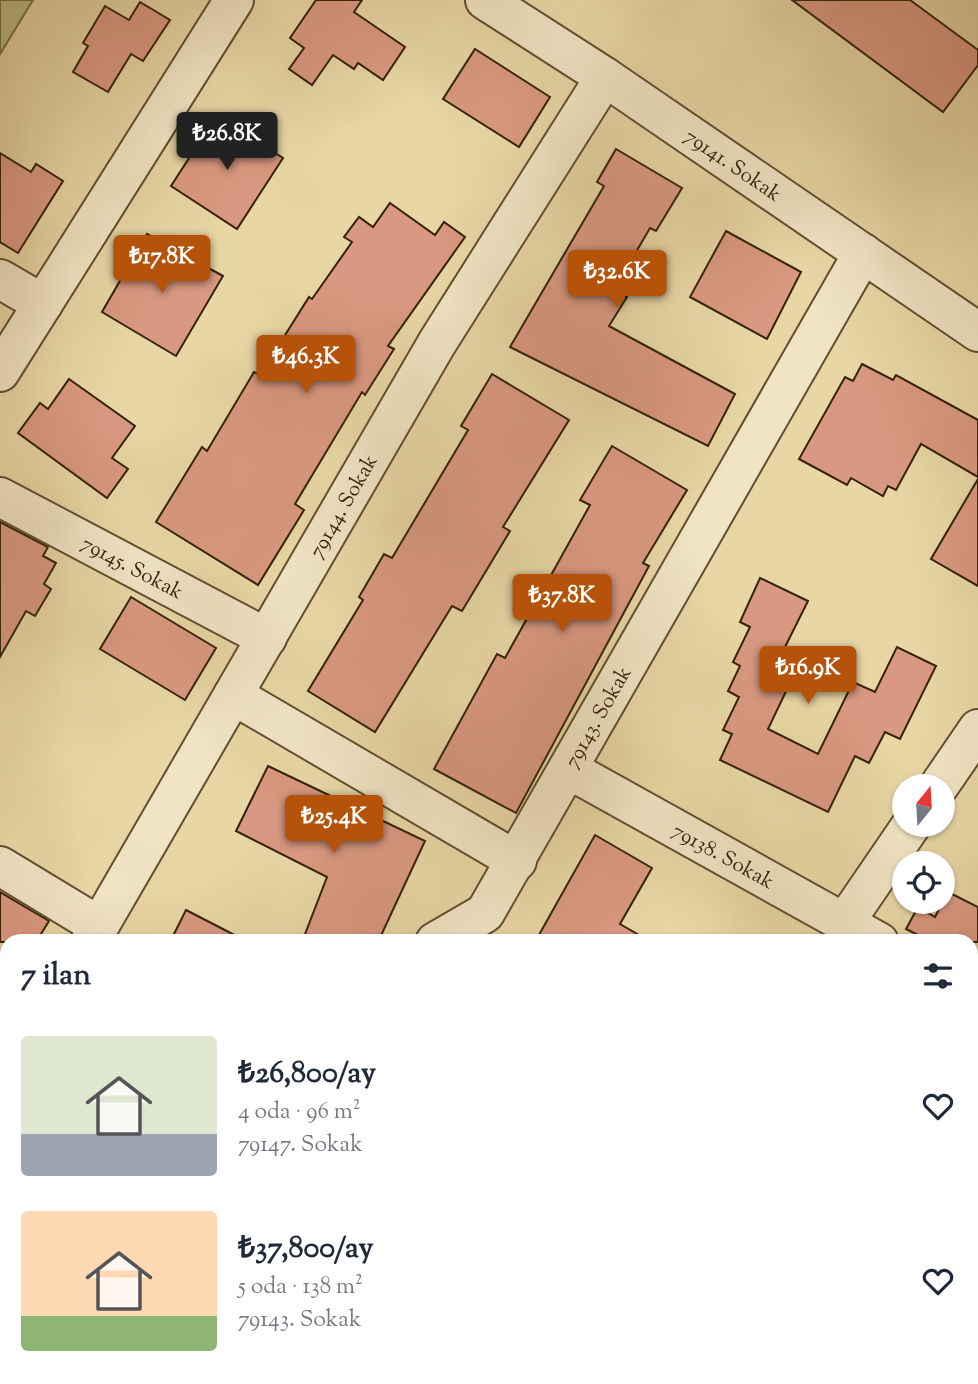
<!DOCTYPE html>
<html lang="tr">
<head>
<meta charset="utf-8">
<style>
  body { margin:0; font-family:"Sorts Mill Goudy",serif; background:#f2f2f3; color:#1f2937; height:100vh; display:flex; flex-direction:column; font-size:26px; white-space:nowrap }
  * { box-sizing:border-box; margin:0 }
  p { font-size:23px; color:#747a83 }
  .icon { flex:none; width:38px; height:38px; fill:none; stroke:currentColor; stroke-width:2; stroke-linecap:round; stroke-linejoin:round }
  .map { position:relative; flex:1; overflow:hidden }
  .sheet { position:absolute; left:0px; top:934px; width:978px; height:450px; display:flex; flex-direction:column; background:#fff; border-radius:21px 21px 0 0; box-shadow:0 2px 5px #0004 }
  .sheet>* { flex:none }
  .needle { width:46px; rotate:18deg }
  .controls { position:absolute; left:892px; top:774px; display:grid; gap:14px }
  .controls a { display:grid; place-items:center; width:63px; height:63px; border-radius:50%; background:#fff; box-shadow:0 2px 5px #0004; font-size:35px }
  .price { position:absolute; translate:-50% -60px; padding:0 16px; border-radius:7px; background:#b45309; color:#fff; font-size:23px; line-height:46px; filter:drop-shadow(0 2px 4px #0008) }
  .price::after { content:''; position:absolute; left:50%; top:42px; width:21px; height:16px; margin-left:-10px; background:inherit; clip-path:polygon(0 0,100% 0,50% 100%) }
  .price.active { background:#222; color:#fff }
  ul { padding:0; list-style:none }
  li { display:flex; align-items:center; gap:21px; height:175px; padding:0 21px }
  li span { display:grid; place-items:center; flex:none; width:196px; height:140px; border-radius:7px; color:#555 }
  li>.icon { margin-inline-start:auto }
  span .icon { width:84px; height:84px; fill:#fffc; stroke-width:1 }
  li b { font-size:30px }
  h2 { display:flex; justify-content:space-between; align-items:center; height:84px; padding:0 21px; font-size:30px }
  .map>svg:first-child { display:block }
  .green { fill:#babd83; stroke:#776f46; stroke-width:2 }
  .building { fill:#d99881; stroke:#342109; stroke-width:2 }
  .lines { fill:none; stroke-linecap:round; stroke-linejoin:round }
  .minor-casing { stroke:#614e30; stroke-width:42 }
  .minor { stroke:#f0e4c4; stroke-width:38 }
  .labels { text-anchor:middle; stroke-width:5; stroke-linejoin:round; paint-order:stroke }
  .street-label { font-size:21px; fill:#342109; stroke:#f0e4c4 }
</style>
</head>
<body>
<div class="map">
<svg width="978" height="1384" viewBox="0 0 978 1384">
  <rect width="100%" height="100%" fill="#e8d6a5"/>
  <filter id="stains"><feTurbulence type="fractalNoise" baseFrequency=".00286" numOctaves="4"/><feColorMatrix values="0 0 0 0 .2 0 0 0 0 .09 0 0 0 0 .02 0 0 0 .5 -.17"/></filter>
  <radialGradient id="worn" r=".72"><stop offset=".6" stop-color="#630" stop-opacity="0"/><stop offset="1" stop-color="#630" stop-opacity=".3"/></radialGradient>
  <g class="green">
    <path d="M0,0H33L0,54Z"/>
    <path d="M440,1377H576L574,1384H438Z"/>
  </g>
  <g class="building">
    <path d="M316,0H362L354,12L405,47L383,80L358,63L354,69L333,55L312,85L289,69L304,48L290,38Z"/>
    <path d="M792,0H910L978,50V65L943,112Z"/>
    <path d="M140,2L170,20L143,61L131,54L108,92L73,72L88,46L83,43L105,6L129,20Z"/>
    <path d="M475,49L550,97L519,147L443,99Z"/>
    <path d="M217,115L283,158L237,229L171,186Z"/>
    <path d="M616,149L682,188L656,231L650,228L614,290L627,297L609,326L735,394L708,446L510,347L604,186L597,182Z"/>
    <path d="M0,153L31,172L36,164L63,181L18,253L0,242Z"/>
    <path d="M390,203L435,235L444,222L465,237L388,346L394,349L365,395L362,392L295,504L304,510L258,585L156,522L202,447L207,451L254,372L260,375L309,297L312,299L352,242L344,237L359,217L373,227Z"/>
    <path d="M726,231L801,272L767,339L690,297Z"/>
    <path d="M147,234L223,276L176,356L102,312Z"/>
    <path d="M862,364L893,380L896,375L978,420V477L921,444L896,490L888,486L883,496L851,478L847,485L799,459L845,377L853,381Z"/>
    <path d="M492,374L569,420L503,527L510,531L462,611L452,606L375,732L308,691L363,600L359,597L384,554L392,558L468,430L461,426Z"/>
    <path d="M69,379L135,426L112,458L128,469L107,498L18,433L40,403L48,409Z"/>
    <path d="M612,446L687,490L643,563L649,566L516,813L434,769L497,654L505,658L590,505L580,500Z"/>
    <path d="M978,479V586L931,559Z"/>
    <path d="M0,522L48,547L43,556L56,563L44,584L51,589L35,616L26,611L0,657Z"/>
    <path d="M760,578L808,601L784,649L802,658L768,729L818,754L853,682L875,692L897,647L936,666L900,739L885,732L869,763L855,756L828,812L720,760L732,734L723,730L739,697L728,691L740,666L733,662L750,627L740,622Z"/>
    <path d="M131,597L216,648L185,700L100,649Z"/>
    <path d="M268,766L425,841L378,942H302L327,877L236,831Z"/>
    <path d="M595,835L652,868L620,924L651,942H535Z"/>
    <path d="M0,892L49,921L36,942H0Z"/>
    <path d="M948,892L978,907V942H922L924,938L906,929L918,907L935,917Z"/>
    <path d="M186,910L248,942H170Z"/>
  </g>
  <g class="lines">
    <defs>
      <g id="minor">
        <path id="s1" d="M485,0L605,77L978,332"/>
        <path d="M0,279L43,304"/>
        <path d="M0,372L234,0"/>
        <path id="s2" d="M0,497L267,638"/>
        <path d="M233,695L517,861"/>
        <path id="s3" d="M568,769L879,942"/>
        <path d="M939,786L978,729"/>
        <path d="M0,866L99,926"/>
        <path d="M845,922L912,824"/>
        <path id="s4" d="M90,942L437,343L605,77"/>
        <path id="s5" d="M435,942L485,913L863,253"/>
        <path d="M971,994L978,998"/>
        <path d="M0,1117L7,1101"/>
        <path d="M971,1254L978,1235"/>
        <path d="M238,1384L241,1377"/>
        <path d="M589,1384L590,1377"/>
        <path d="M911,1384L912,1377"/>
      </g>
    </defs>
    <use href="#minor" class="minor-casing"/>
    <use href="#minor" class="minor"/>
  </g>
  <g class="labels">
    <g class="street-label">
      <text dy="7" stroke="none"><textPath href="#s1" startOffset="298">79141. Sokak</textPath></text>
      <text dy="7" stroke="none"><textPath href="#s4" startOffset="504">79144. Sokak</textPath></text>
      <text dy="7" stroke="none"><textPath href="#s2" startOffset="150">79145. Sokak</textPath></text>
      <text dy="7" stroke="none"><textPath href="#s5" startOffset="284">79143. Sokak</textPath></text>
      <text dy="7" stroke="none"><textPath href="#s3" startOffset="178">79138. Sokak</textPath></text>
    </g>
  </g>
  <rect width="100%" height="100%" filter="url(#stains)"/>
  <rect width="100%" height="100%" fill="url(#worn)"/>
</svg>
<div class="controls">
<a><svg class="needle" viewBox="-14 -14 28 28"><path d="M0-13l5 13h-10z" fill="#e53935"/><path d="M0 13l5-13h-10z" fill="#747a83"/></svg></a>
<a><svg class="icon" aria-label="locate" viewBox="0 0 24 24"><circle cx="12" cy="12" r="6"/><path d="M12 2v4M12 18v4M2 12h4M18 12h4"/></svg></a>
</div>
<b class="price active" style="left:227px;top:172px">₺26.8K</b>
<b class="price" style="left:162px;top:295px">₺17.8K</b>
<b class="price" style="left:617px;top:310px">₺32.6K</b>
<b class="price" style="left:306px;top:395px">₺46.3K</b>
<b class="price" style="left:562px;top:634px">₺37.8K</b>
<b class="price" style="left:808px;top:706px">₺16.9K</b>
<b class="price" style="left:334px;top:855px">₺25.4K</b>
<section class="sheet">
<h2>7 ilan<svg class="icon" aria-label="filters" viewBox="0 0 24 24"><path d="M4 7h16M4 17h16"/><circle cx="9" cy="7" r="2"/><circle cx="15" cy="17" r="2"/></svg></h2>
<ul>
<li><span style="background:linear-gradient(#dfe7d0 70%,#9aa5b1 0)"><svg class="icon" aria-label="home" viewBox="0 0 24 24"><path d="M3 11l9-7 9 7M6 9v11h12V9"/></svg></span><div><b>₺26,800/ay</b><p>4 oda · 96 m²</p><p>79147. Sokak</p></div><svg class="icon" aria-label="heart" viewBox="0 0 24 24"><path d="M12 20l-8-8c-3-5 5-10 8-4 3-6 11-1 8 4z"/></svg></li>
<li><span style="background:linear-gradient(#ffd9b3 75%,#8fb573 0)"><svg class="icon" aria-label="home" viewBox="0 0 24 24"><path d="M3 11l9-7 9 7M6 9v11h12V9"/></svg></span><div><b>₺37,800/ay</b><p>5 oda · 138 m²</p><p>79143. Sokak</p></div><svg class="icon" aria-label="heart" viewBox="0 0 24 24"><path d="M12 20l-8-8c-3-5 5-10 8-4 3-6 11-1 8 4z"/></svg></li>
</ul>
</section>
</div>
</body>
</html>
